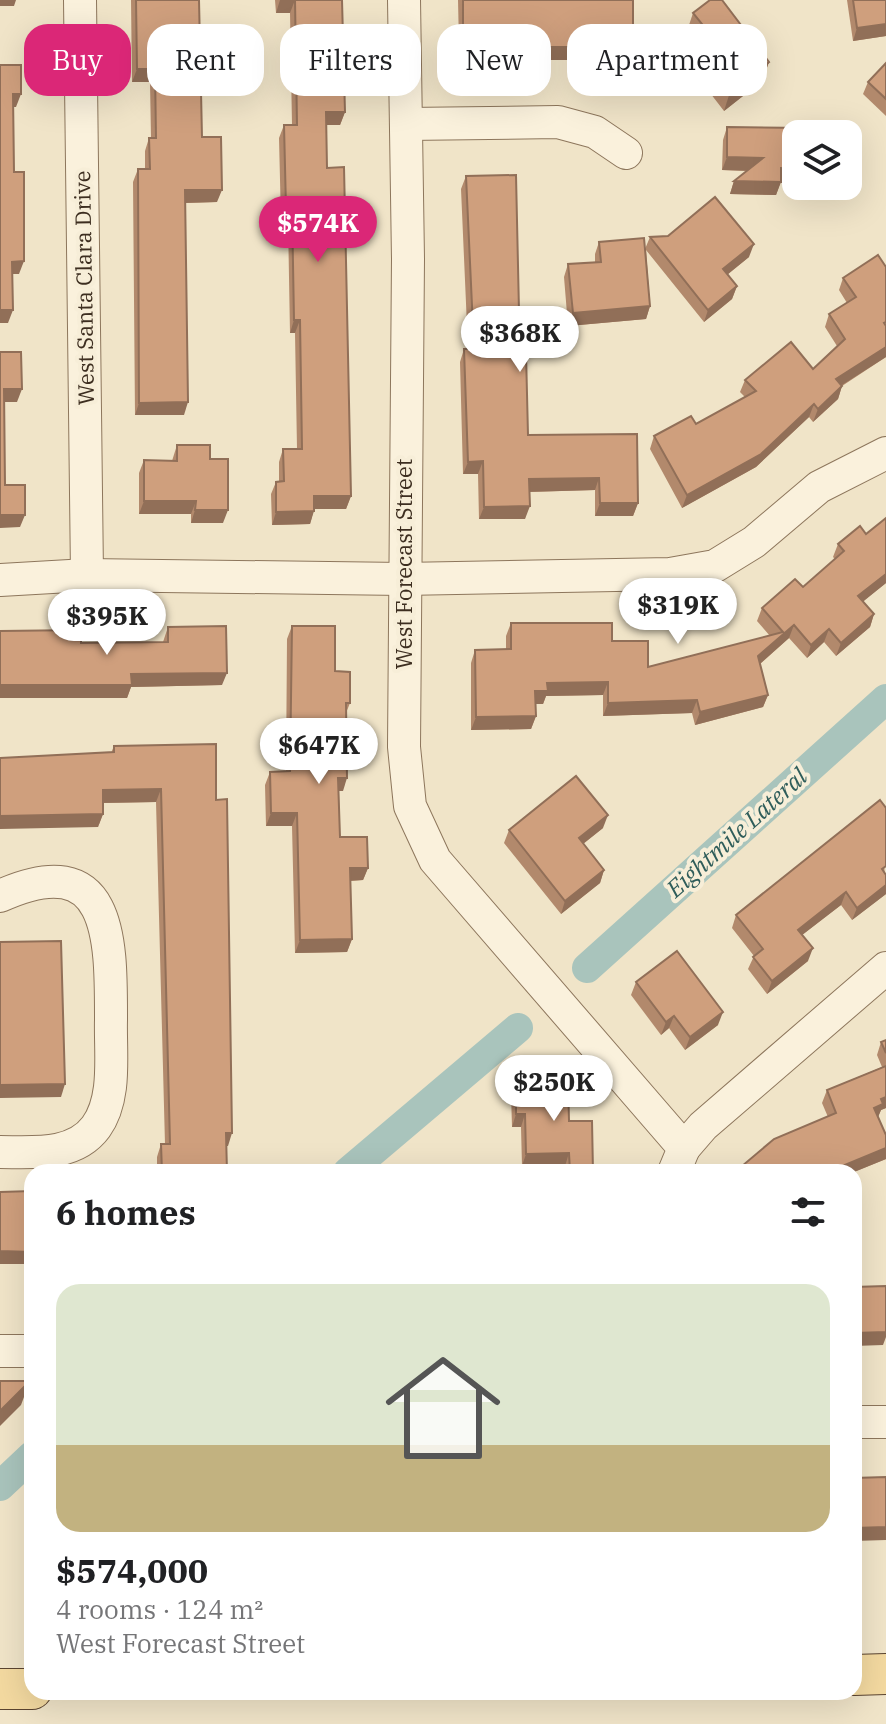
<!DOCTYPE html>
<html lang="en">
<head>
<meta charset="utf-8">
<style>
  body { margin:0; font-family:"IBM Plex Serif",serif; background:#f2f2f2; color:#202124; height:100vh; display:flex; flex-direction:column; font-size:30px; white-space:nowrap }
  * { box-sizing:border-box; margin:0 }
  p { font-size:26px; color:#757577 }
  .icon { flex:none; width:44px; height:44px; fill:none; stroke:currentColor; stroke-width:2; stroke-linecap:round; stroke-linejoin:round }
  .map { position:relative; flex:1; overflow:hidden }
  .details { position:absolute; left:24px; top:1164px; width:838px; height:536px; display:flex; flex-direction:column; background:#fff; border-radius:24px; box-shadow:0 8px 32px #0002 }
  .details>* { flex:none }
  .banner { position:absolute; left:24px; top:24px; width:838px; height:72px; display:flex; gap:16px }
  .buttons { position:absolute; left:782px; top:120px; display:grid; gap:16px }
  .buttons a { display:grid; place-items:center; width:80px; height:80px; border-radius:16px; background:#fff; box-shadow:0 8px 32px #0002; font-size:40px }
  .price { position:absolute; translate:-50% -68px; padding:0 18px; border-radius:28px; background:#fff; color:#222; font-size:26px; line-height:52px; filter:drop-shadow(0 2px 4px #0008) }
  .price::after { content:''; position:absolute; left:50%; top:48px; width:24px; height:18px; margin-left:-12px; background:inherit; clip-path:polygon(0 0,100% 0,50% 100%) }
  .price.selected { background:#db2777; color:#fff }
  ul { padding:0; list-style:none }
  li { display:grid; align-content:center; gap:16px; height:424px; padding:0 32px }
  li span { display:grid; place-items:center; height:248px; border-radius:24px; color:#555 }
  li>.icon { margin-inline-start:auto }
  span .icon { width:144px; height:144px; fill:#fffc; stroke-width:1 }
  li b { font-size:34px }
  h2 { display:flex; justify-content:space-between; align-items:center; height:96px; padding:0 32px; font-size:34px }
  .chip { padding:0 28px; border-radius:24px; background:#fff; box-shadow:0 8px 32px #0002; font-size:28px; line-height:72px }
  .chip.selected { background:#db2777; color:#fff }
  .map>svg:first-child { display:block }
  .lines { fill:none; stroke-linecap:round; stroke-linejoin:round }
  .canal { stroke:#a9c4bc; stroke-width:30 }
  .minor-casing { stroke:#8d765c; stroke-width:34 }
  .major-casing { stroke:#5b4430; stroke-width:42 }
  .minor { stroke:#faf1dc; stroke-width:32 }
  .major { stroke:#f3d9a0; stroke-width:40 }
  .wall { fill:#b2896c }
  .shaded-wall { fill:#916f58 }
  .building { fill:#cf9f7d; stroke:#916f58; stroke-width:2 }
  .labels { text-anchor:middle; stroke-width:8; stroke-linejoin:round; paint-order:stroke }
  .street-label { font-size:22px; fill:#3d2e20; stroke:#f7eed8 }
  .water-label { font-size:24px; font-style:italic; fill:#2f5d5a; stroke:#f7eed8 }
</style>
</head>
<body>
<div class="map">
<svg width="886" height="1724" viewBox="0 0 886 1724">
  <rect width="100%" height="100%" fill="#f0e4c8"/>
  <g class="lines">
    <g class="canal">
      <path d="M587,968L886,699"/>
      <path d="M348,1172L518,1028"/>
      <path d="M0,1486L32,1456"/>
    </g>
    <defs>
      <g id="minor">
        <path d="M80,0L87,575"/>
        <path d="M404,0L408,259L404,747L410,806L435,860L684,1148L674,1172"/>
        <path d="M406,124L558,122L595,132L626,153"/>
        <path d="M0,580L87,575L403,579L670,574L715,566L754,542L819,487L886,453"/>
        <path d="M0,896C113,845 111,941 111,1020C110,1054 117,1098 96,1127C74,1157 32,1152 0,1152"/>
        <path d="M684,1148L703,1126L886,968"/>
        <path d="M0,1351H32"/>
        <path d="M854,1422H886"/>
      </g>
      <g id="major">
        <path d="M854,1675L886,1674"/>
        <path d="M0,1689H32"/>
      </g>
    </defs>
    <use href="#minor" class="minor-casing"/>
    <use href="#major" class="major-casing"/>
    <use href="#minor" class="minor"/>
    <use href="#major" class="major"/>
  </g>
  <g class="wall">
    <path d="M131,0H199L202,137L217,202L186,203L184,415H135L133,182L138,169H145V151L149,138H151L150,82H132Z"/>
    <path d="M275,0H342L345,112L340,125H326L327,168L351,496L346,509H314L310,524L272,525L271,494L276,482H279V462L283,449H297L295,333H290L288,221H281L279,138L284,125H292L290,13H276Z"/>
    <path d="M458,0H633V47L628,60H534L532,64L499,65V43L459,44Z"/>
    <path d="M847,0H886V36L853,41Z"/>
    <path d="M693,13L769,62L762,81L724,111L680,54L687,35L689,34L687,31Z"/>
    <path d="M886,63V116L863,94L868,82Z"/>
    <path d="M727,127L796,134V182L781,181L776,195L730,194L734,181L748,171L722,170L723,140Z"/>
    <path d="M466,176L519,311L528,435L638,503L633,516H595V490L529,492L525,519H479L478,474H463L460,362L464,349H468L461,189Z"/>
    <path d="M650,237L749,257L727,275L737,286L732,299L704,322L646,250L650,306L646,319L568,326L564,277L568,264L595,262V254L599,242L645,249Z"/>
    <path d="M886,267V357L842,386L838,399L813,422L809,417L756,467L682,508L650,449L654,436L696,424L745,397L740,392L745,380L813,369L837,346L825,327L829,314L847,303L839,290L843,278Z"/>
    <path d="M177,445L210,459L223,523H191V514H139V473L144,460L172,461Z"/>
    <path d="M886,518V583L863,601L874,614L870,627L836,656L824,642L807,658L789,638L760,664L768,695L763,707L695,725L692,713L603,716V695L546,696L543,704H535L536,716L531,729L471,730V663L475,650L506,649V636L511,623L612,641L648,667L770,636L757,621L762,608L803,587L835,559L833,557L838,544L866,534Z"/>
    <path d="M292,626L335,671L350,703L346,713L343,791H339L340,837L368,868L363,880L350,881L352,939L347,952L295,953L292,826H266L265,785L270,772H286L287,639Z"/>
    <path d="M168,627L222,685L131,687L127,698L81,643L163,642Z"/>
    <path d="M114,746L216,800L228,1146H226L227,1172H157V1157L161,1144H165L156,802L103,803V814L98,827L111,753Z"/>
    <path d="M880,800L886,894L852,920L841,905L802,935L808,961L767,994L748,969L754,956L732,928L736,915Z"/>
    <path d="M603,828L583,844L604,870L600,883L561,914L504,843L509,830Z"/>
    <path d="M636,982L718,1025L685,1050L669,1028L661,1035L631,995Z"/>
    <path d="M886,1040V1108L881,1110L878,1117L886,1159L854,1172H740L742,1166L828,1117L822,1103L827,1090L882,1067L877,1055L881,1042Z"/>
    <path d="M516,1081L569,1121L593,1172H565V1166H522L521,1127H512L511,1093Z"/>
  </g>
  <g class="shaded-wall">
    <path d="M0,0H16L14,6H0Z"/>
    <path d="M280,0H295L290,13H276Z"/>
    <path d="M886,24V36L853,41L857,28Z"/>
    <path d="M503,30L499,43L459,44L463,31Z"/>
    <path d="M537,47H633L628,60H534L532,64L499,65L504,52Z"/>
    <path d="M769,62L762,81L724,111L730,92Z"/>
    <path d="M137,69H155L150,82H132Z"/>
    <path d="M13,94H21L16,107H8Z"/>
    <path d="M326,112H345L340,125H321Z"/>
    <path d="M727,157L763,158L758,171L722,170Z"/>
    <path d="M781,168L796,169V181H777Z"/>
    <path d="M734,181L781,182L776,195L730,194Z"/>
    <path d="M185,190H222L217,202L181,203Z"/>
    <path d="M286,208H292L288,221H281Z"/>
    <path d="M754,244L749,257L718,282L723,269Z"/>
    <path d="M24,261L19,274H7L12,262Z"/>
    <path d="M737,286L732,299L704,322L708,310Z"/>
    <path d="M650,306L646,319L568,326L573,313Z"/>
    <path d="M0,310H13L8,323H0Z"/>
    <path d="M294,320H300L295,333H290Z"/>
    <path d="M886,347V357L831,392L836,379Z"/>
    <path d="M842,386L838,399L813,422L818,409Z"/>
    <path d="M4,389H22L17,402H0Z"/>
    <path d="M188,402L184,415H135L139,403Z"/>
    <path d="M814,404L809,417L756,467L682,508L687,495Z"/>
    <path d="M483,461L478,474H463L468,462Z"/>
    <path d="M599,478L595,490L524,492L529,479Z"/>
    <path d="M314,496H351L346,509H309Z"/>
    <path d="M144,501H196L191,514H139Z"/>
    <path d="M600,503H638L633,516H595Z"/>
    <path d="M530,506L525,519H479L484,507Z"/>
    <path d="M195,510H228L223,523H191Z"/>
    <path d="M314,511L310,524L272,525L276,512Z"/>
    <path d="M0,515H25L20,527L0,528Z"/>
    <path d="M886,574V583L854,609L858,596Z"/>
    <path d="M874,614L870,627L836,656L841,643Z"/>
    <path d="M794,625L789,638L754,669L758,656Z"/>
    <path d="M829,629L824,642L807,658L811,645Z"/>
    <path d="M227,673L222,685L131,687L127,698H0V685L131,674Z"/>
    <path d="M608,682L603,695L546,696L543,704H531L535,691L547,683Z"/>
    <path d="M768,695L763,707L695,725L700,712Z"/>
    <path d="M697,700L692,713L603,716L608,703Z"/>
    <path d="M536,716L531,729L471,730L476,717Z"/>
    <path d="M338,778H347L343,791H334Z"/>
    <path d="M161,789L156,802L98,803L103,790Z"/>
    <path d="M271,813H297L292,826H266Z"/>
    <path d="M103,814L98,827L0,829V816Z"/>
    <path d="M608,815L603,828L574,851L579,838Z"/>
    <path d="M350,868H368L363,880L345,881Z"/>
    <path d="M604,870L600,883L561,914L565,901Z"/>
    <path d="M886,885V894L852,920L857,908Z"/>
    <path d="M846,892L841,905L793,942L798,930Z"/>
    <path d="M352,939L347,952L295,953L300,940Z"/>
    <path d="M813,948L808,961L767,994L772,981Z"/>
    <path d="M723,1012L718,1025L685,1050L690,1037Z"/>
    <path d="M674,1016L669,1028L661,1035L666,1022Z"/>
    <path d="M65,1084L61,1097L0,1098V1085Z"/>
    <path d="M886,1097V1108L881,1110L878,1117L874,1108L881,1099Z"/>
    <path d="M516,1114H525L521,1127H512Z"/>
    <path d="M226,1133H232L228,1146H222Z"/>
    <path d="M886,1148V1159L854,1172H828Z"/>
    <path d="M569,1153L565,1166H522L526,1154Z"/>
    <path d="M0,1251L32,1252V1264H0Z"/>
    <path d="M886,1332V1337L883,1345L854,1346V1333Z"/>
    <path d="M30,1381L21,1405L0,1426V1411Z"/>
    <path d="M886,1527V1540L854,1541V1528Z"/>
  </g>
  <g class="building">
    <path d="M136,0H199L202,137H221L222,190H185L188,402L139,403L138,169H150L149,138H156L155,69H137Z"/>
    <path d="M295,0H342L345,112H326L327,168L344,167L351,496H314V511L276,512V482L284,481L283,449H302L300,320H294L292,208H286L284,125H297Z"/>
    <path d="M463,0H633V47H537V51L504,52L503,30L463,31Z"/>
    <path d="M710,0H722L769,62L730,92L687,35L702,24L693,13Z"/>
    <path d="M853,0H886V24L857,28Z"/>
    <path d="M886,63V99L868,82Z"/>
    <path d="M0,65H21V94H13L14,172H24V261L12,262L13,310H0Z"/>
    <path d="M727,127L806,128V134H796V169L781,168V182L734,181L763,158L727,157Z"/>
    <path d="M516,175L519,311H525L528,435L637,434L638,503H600L599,478L529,479L530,506L484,507L483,461L468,462L464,349H474L466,176Z"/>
    <path d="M715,197L754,244L723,269L737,286L708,310L650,237L668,236Z"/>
    <path d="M644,238L650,306L573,313L568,264L601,262L599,242Z"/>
    <path d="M878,255L886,267V322L884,323L886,326V347L836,379L842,386L818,409L814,404L761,454L687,495L654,436L691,416L696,424L756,391L745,380L791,342L813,369L845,339L829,314L856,297L843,278Z"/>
    <path d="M0,352H21L22,389H4L5,485H25V515H0Z"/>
    <path d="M177,445H210V459H228V510H195L196,501H144V460L177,461Z"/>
    <path d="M886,518V574L858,596L874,614L841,643L829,629L811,645L794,625L758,656L768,695L700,712L697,700L608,703V682L547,683L548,691H535L536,716L476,717L475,650L511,649V623H612V641H648V667L783,632L762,608L795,579L803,587L844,551L838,544L860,526L866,534Z"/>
    <path d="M226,626L227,673L131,674L132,685H0V631L81,630V643L168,642V627Z"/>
    <path d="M292,626H335V671L350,672V703H346L347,778H338L340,837H367L368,868H350L352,939L300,940L297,813H271L270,772L290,771Z"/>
    <path d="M216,744V800L227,799L232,1133H226L227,1172H162L161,1144H170L161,789L103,790V814L0,816V758L114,752V746Z"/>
    <path d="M576,776L608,815L579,838L604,870L565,901L509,830Z"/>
    <path d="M880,800L886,808V866L882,869L886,875V885L857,908L846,892L798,930L813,948L772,981L753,957L763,949L736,915Z"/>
    <path d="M61,941L65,1084L0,1085V942Z"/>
    <path d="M677,951L723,1012L690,1037L674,1016L666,1022L636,982Z"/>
    <path d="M886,1040V1053L881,1042Z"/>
    <path d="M886,1066V1097L881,1099L883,1104L874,1108L886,1135V1148L828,1172H747L742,1166L774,1139L836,1113L827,1090Z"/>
    <path d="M568,1080L569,1121H592L593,1172H570L569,1153L526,1154L525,1114H516V1081Z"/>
    <path d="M32,1191V1252L0,1251V1192Z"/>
    <path d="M886,1286V1332L854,1333V1287Z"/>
    <path d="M0,1381H30L0,1411Z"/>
    <path d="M886,1477V1527L854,1528V1478Z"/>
  </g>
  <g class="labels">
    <g class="street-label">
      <text transform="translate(84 288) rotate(-91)" y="8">West Santa Clara Drive</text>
      <text transform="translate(404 564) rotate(-90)" y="8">West Forecast Street</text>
    </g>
    <g class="water-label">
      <text transform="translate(737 833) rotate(-42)" y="8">Eightmile Lateral</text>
    </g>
  </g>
</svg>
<div class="buttons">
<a><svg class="icon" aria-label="layers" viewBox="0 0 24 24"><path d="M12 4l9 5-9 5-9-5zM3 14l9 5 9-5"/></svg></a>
</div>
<b class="price selected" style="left:318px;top:264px">$574K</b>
<b class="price" style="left:520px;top:374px">$368K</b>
<b class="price" style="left:678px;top:646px">$319K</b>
<b class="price" style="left:107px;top:657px">$395K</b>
<b class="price" style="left:319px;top:786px">$647K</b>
<b class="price" style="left:554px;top:1123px">$250K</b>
<div class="banner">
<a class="chip selected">Buy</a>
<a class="chip">Rent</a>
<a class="chip">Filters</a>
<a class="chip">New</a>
<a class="chip">Apartment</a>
</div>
<section class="details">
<h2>6 homes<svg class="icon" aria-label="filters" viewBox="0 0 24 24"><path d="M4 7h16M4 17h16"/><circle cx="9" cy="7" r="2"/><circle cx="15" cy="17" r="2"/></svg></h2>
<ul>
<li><span style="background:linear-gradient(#dfe7d0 65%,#c2b280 0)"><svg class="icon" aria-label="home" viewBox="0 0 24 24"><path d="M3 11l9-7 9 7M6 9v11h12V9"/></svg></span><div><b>$574,000</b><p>4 rooms · 124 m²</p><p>West Forecast Street</p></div></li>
</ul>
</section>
</div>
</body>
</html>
